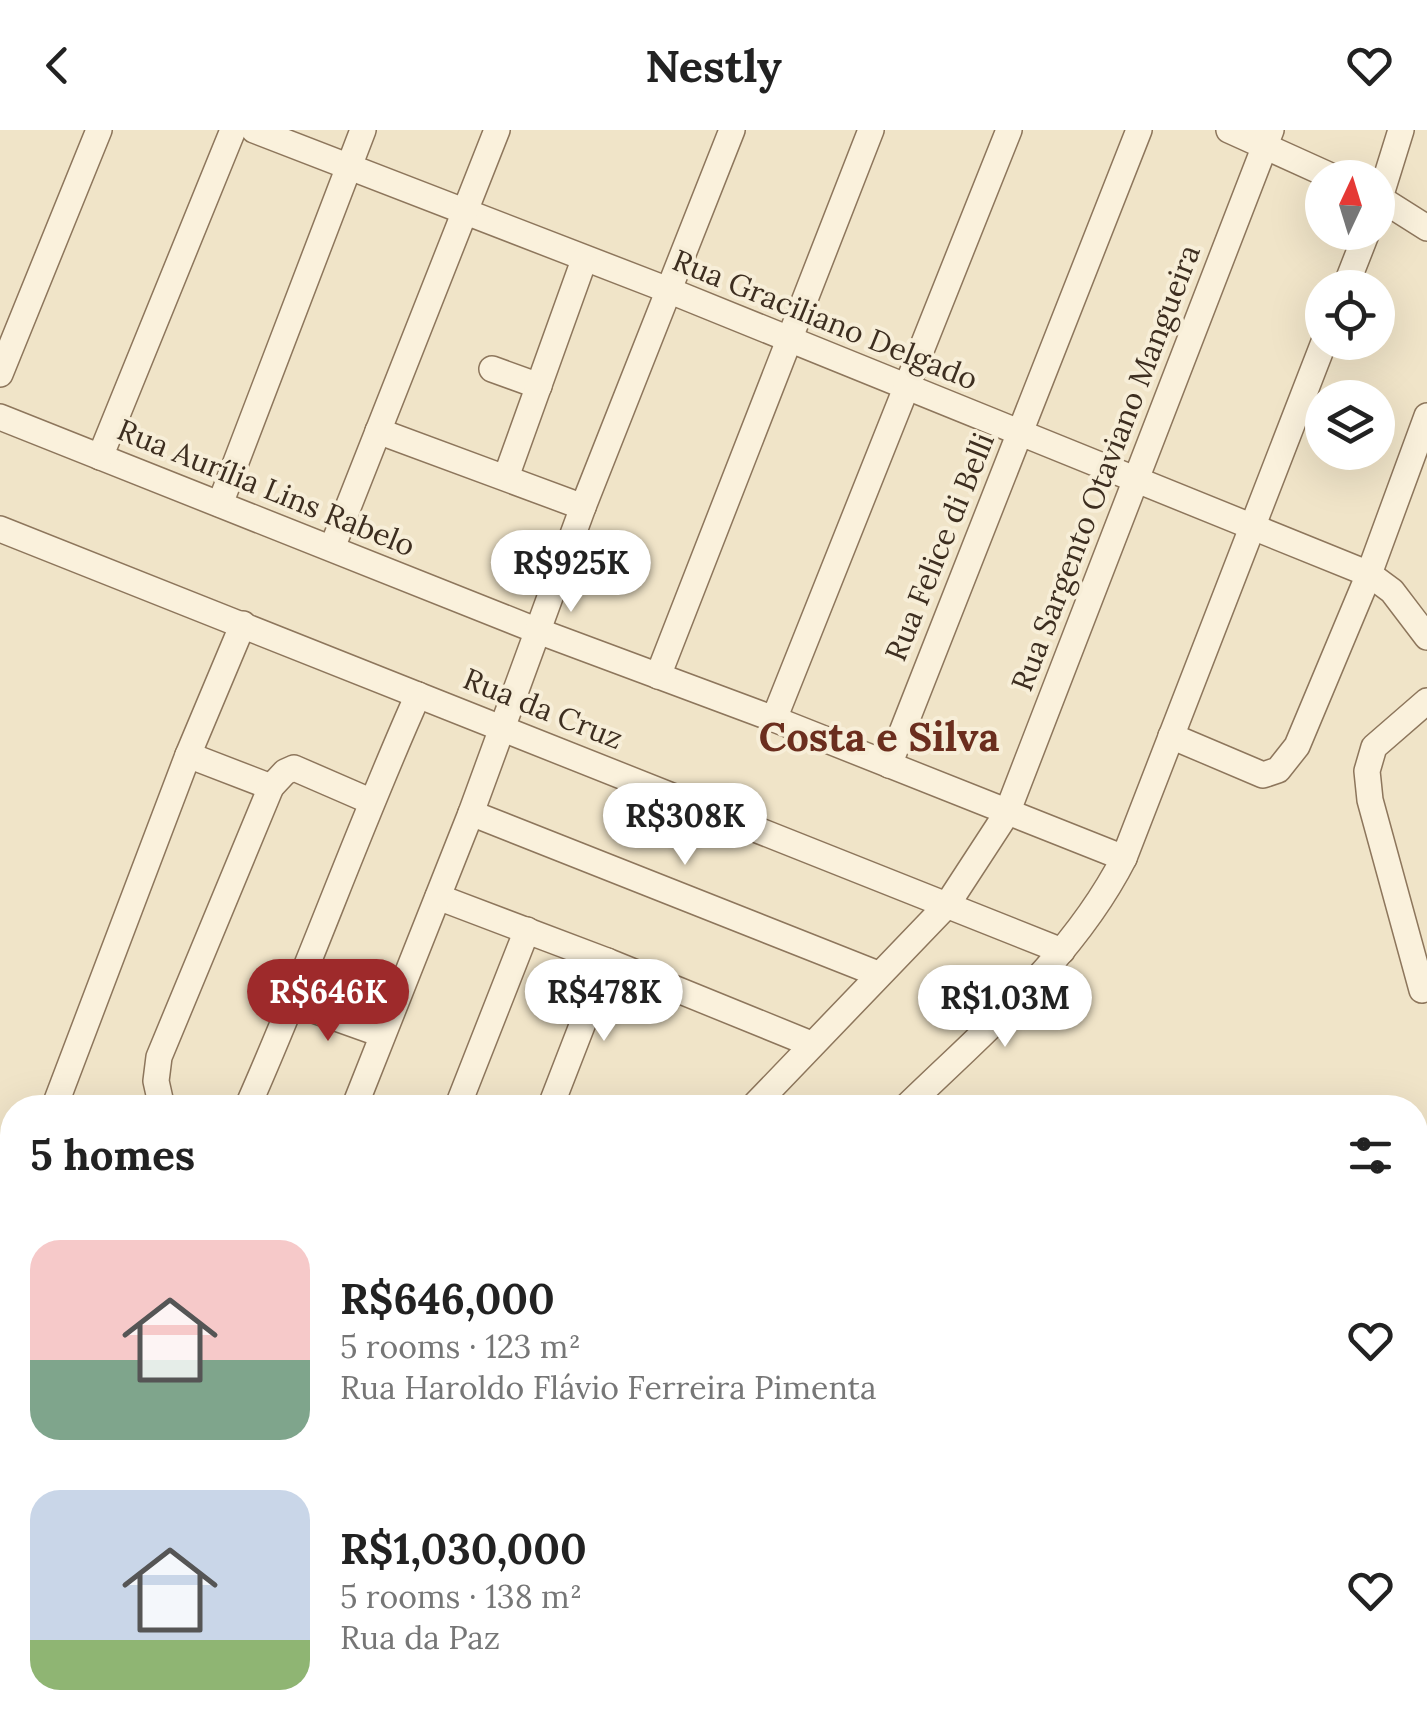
<!DOCTYPE html>
<html lang="en">
<head>
<meta charset="utf-8">
<style>
  body { margin:0; font-family:Lora,serif; background:#f6f6f6; color:#222; height:100vh; display:flex; flex-direction:column; font-size:38px; white-space:nowrap }
  * { box-sizing:border-box; margin:0 }
  p { font-size:32px; color:#767676 }
  .icon { flex:none; width:55px; height:55px; fill:none; stroke:currentColor; stroke-width:2; stroke-linecap:round; stroke-linejoin:round }
  .map { position:relative; flex:1; overflow:hidden }
  .panel { position:absolute; left:0px; top:965px; width:1428px; height:640px; display:flex; flex-direction:column; background:#fff; border-radius:40px 40px 0 0; box-shadow:0 10px 40px #0002 }
  .panel>* { flex:none }
  .needle { width:65px; rotate:4deg }
  .fabs { position:absolute; left:1305px; top:30px; display:grid; gap:20px }
  .fabs a { display:grid; place-items:center; width:90px; height:90px; border-radius:50%; background:#fff; box-shadow:0 10px 40px #0002; font-size:50px }
  .price { position:absolute; translate:-50% -85px; padding:0 22px; border-radius:35px; background:#fff; color:#222; font-size:32px; line-height:65px; filter:drop-shadow(0 2px 5px #0008) }
  .price::after { content:''; position:absolute; left:50%; top:60px; width:30px; height:22px; margin-left:-15px; background:inherit; clip-path:polygon(0 0,100% 0,50% 100%) }
  .price.selected { background:#9e2a2b; color:#fff }
  ul { padding:0; list-style:none }
  li { display:flex; align-items:center; gap:30px; height:250px; padding:0 30px }
  li span { display:grid; place-items:center; flex:none; width:280px; height:200px; border-radius:30px; color:#555 }
  li>.icon { margin-inline-start:auto }
  span .icon { width:120px; height:120px; fill:#fffc; stroke-width:1 }
  li b { font-size:42px }
  h2 { display:flex; justify-content:space-between; align-items:center; height:120px; padding:0 30px; font-size:42px }
  header { display:flex; justify-content:space-between; align-items:center; height:130px; padding:0 30px; background:#fff; font-size:45px; font-weight:700 }
  .map>svg:first-child { display:block }
  .green { fill:#c9cf9b }
  .lines { fill:none; stroke-linecap:round; stroke-linejoin:round }
  .stream { stroke:#6f938a; stroke-width:5 }
  .building { fill:#cf9f7d; stroke:#8d5f41; stroke-width:2.5 }
  .minor-casing { stroke:#8d765c; stroke-width:28 }
  .minor { stroke:#faf1dc; stroke-width:25 }
  .labels { text-anchor:middle; stroke-width:8; stroke-linejoin:round; paint-order:stroke }
  .street-label { font-size:30px; fill:#3d2e20; stroke:#f7eed8 }
  .district-label { font-size:40px; font-weight:bold; fill:#6b2e1e; stroke:#f7eed8 }
</style>
</head>
<body>
<header><svg class="icon" aria-label="back" viewBox="0 0 24 24"><path d="M15 5l-7 7 7 7"/></svg>Nestly<svg class="icon" aria-label="heart" viewBox="0 0 24 24"><path d="M12 20l-8-8c-3-5 5-10 8-4 3-6 11-1 8 4z"/></svg></header>
<div class="map">
<svg width="1427" height="1605" viewBox="0 0 1427 1605">
  <rect width="100%" height="100%" fill="#f0e4c8"/>
  <path class="green" d="M1415,1320L1427,1321V1560L1415,1558Z"/>
  <g class="lines">
    <path class="stream" d="M1013,1605L1017,1592"/>
  </g>
  <path class="building" d="M0,1229L12,1234V1413L0,1407Z"/>
  <g class="lines">
    <defs>
      <g id="minor">
        <path d="M254,0L668,160L1369,444L1392,461L1427,507"/>
        <path d="M1229,0L1335,48"/>
        <path d="M1378,67L1427,98"/>
        <path d="M1378,74L1401,0"/>
        <path d="M1345,158L1367,102"/>
        <path d="M492,239L539,256"/>
        <path d="M0,244L99,0"/>
        <path d="M0,287L538,501L774,589L1124,728"/>
        <path d="M378,301L583,377"/>
        <path d="M100,327L233,0"/>
        <path d="M506,347L584,130"/>
        <path d="M220,374L363,0"/>
        <path d="M0,399L1062,821"/>
        <path d="M332,418L497,0"/>
        <path d="M658,546L871,0"/>
        <path d="M774,589L1009,0"/>
        <path d="M1171,606L1263,645L1278,640L1297,616L1369,444L1427,286"/>
        <path d="M188,625L271,657"/>
        <path d="M889,635L1139,0"/>
        <path d="M471,683L878,844"/>
        <path d="M438,767L607,831L811,914"/>
        <path d="M1422,860L1370,670L1367,641L1374,617L1427,571"/>
        <path d="M294,873L381,904"/>
        <path d="M54,978L188,625L243,494"/>
        <path d="M162,978L156,951L159,927L271,657L285,642L294,638L370,671"/>
        <path d="M247,978C308,841 357,701 418,565"/>
        <path d="M354,978L471,683L583,377L732,0"/>
        <path d="M457,978L527,800"/>
        <path d="M550,978L607,831"/>
        <path d="M752,978L947,775L1007,683L1271,0"/>
        <path d="M905,978C985,900 1073,828 1124,728L1324,212"/>
        <path d="M0,1114L12,1083"/>
        <path d="M553,1592L560,1605"/>
        <path d="M687,1592L701,1605"/>
        <path d="M835,1592L850,1605"/>
        <path d="M1363,1592L1427,1604"/>
        <path d="M266,1605L279,1592"/>
        <path d="M474,1605L479,1592"/>
        <path d="M646,1605L658,1592"/>
        <path d="M905,1605L908,1592"/>
        <path d="M1127,1605L1130,1592"/>
      </g>
    </defs>
    <use href="#minor" class="minor-casing"/>
    <use href="#minor" class="minor"/>
  </g>
  <g class="labels">
    <g class="street-label">
      <text transform="translate(825 190) rotate(22)" y="10">Rua Graciliano Delgado</text>
      <text transform="translate(1106 338) rotate(-69)" y="10">Rua Sargento Otaviano Mangueira</text>
      <text transform="translate(266 358) rotate(22)" y="10">Rua Aurília Lins Rabelo</text>
      <text transform="translate(940 417) rotate(-68)" y="10">Rua Felice di Belli</text>
      <text transform="translate(543 579) rotate(22)" y="10">Rua da Cruz</text>
    </g>
    <g class="district-label">
      <text x="879" y="621">Costa e Silva</text>
    </g>
  </g>
</svg>
<div class="fabs">
<a><svg class="needle" viewBox="-14 -14 28 28"><path d="M0-13l5 13h-10z" fill="#e53935"/><path d="M0 13l5-13h-10z" fill="#767676"/></svg></a>
<a><svg class="icon" aria-label="locate" viewBox="0 0 24 24"><circle cx="12" cy="12" r="6"/><path d="M12 2v4M12 18v4M2 12h4M18 12h4"/></svg></a>
<a><svg class="icon" aria-label="layers" viewBox="0 0 24 24"><path d="M12 4l9 5-9 5-9-5zM3 14l9 5 9-5"/></svg></a>
</div>
<b class="price" style="left:571px;top:485px">R$925K</b>
<b class="price" style="left:685px;top:738px">R$308K</b>
<b class="price selected" style="left:328px;top:914px">R$646K</b>
<b class="price" style="left:604px;top:914px">R$478K</b>
<b class="price" style="left:1005px;top:920px">R$1.03M</b>
<section class="panel">
<h2>5 homes<svg class="icon" aria-label="filters" viewBox="0 0 24 24"><path d="M4 7h16M4 17h16"/><circle cx="9" cy="7" r="2"/><circle cx="15" cy="17" r="2"/></svg></h2>
<ul>
<li><span style="background:linear-gradient(#f6c9c9 60%,#7fa58c 0)"><svg class="icon" aria-label="home" viewBox="0 0 24 24"><path d="M3 11l9-7 9 7M6 9v11h12V9"/></svg></span><div><b>R$646,000</b><p>5 rooms · 123 m²</p><p>Rua Haroldo Flávio Ferreira Pimenta</p></div><svg class="icon" aria-label="heart" viewBox="0 0 24 24"><path d="M12 20l-8-8c-3-5 5-10 8-4 3-6 11-1 8 4z"/></svg></li>
<li><span style="background:linear-gradient(#c9d6e8 75%,#8fb573 0)"><svg class="icon" aria-label="home" viewBox="0 0 24 24"><path d="M3 11l9-7 9 7M6 9v11h12V9"/></svg></span><div><b>R$1,030,000</b><p>5 rooms · 138 m²</p><p>Rua da Paz</p></div><svg class="icon" aria-label="heart" viewBox="0 0 24 24"><path d="M12 20l-8-8c-3-5 5-10 8-4 3-6 11-1 8 4z"/></svg></li>
</ul>
</section>
</div>
</body>
</html>
